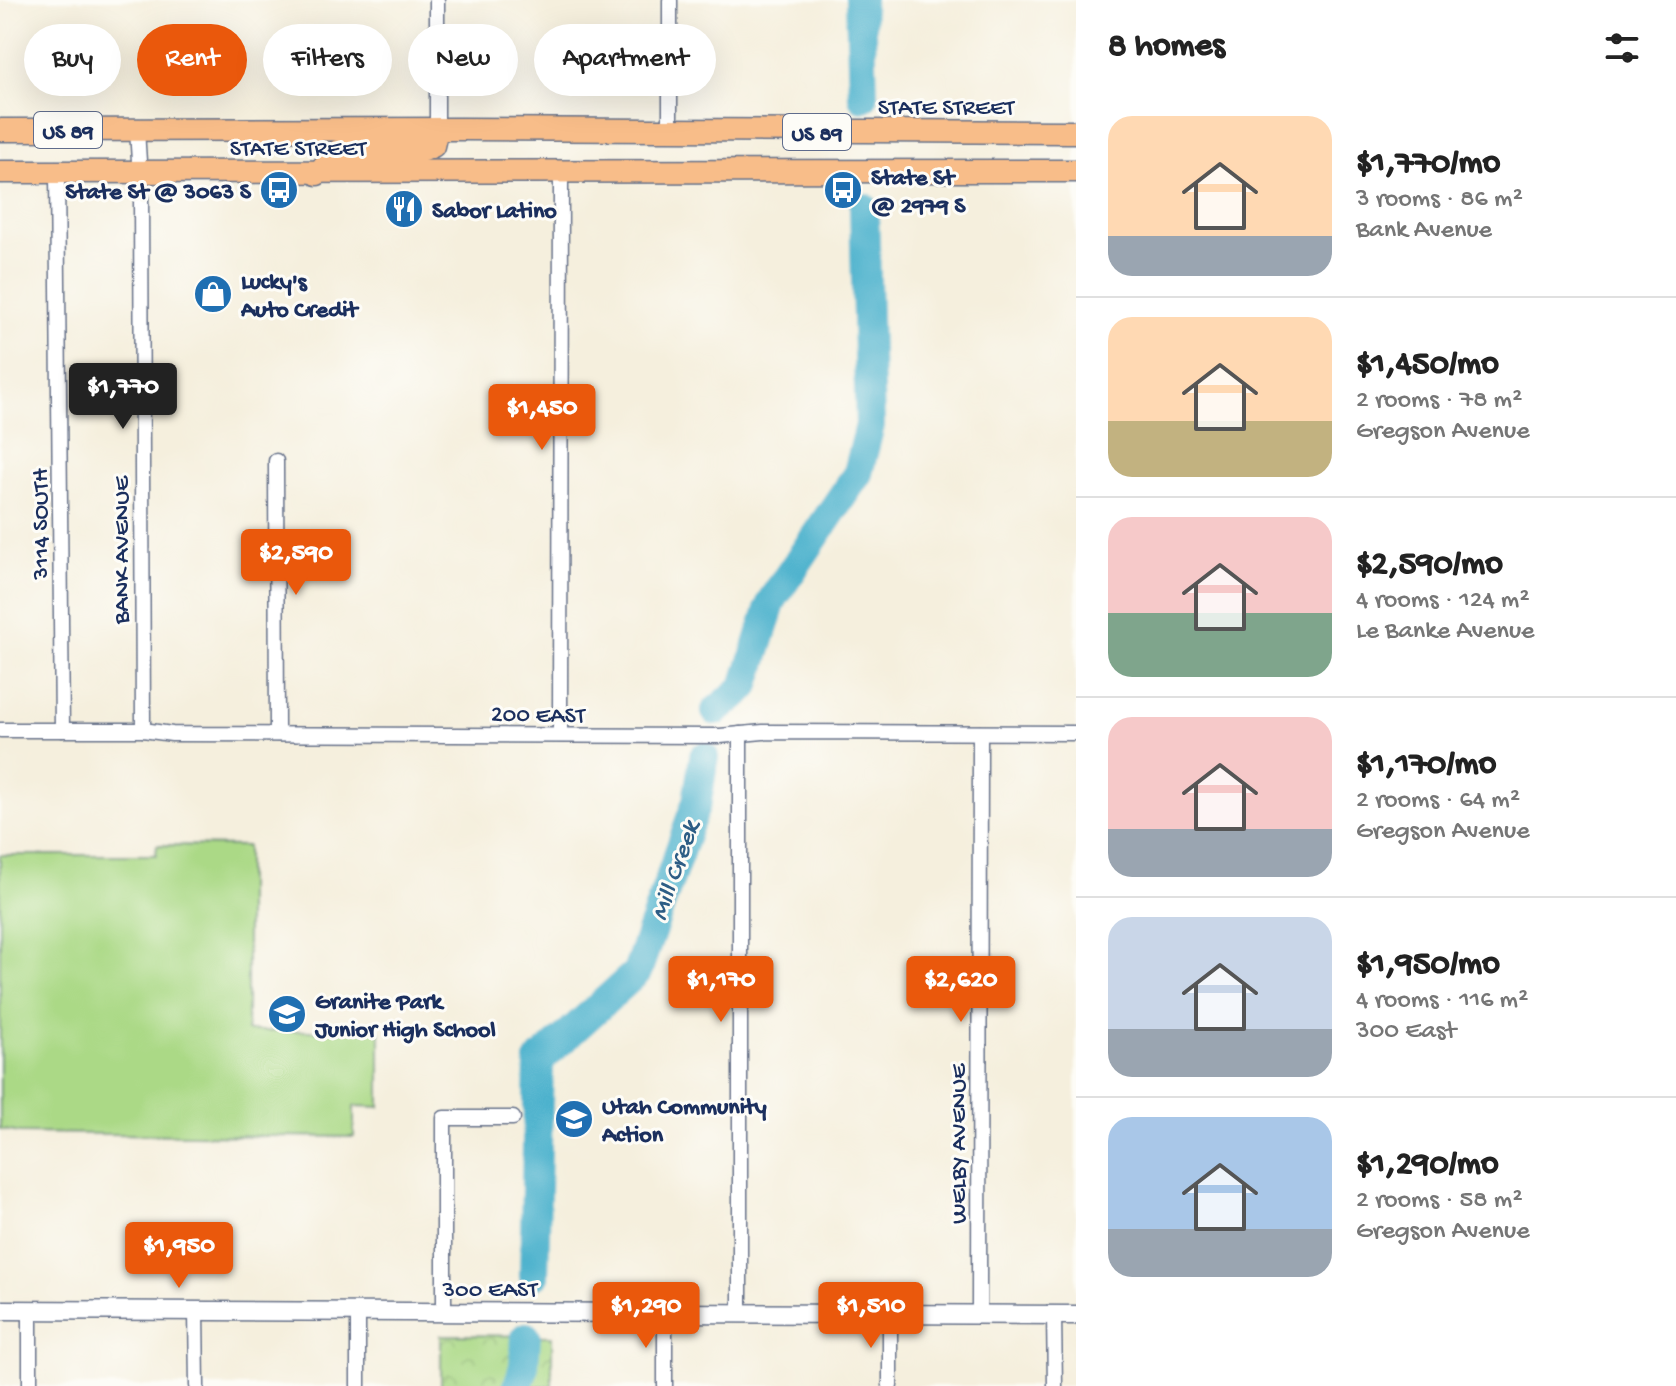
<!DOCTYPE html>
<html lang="en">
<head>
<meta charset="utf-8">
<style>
  body { margin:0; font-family:"Gochi Hand",sans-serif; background:#f6f6f6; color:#222; height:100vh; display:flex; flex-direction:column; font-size:30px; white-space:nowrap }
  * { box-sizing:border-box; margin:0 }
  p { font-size:26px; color:#767676 }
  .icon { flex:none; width:44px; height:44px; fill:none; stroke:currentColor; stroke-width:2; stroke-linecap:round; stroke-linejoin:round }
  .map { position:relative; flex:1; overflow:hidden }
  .drawer { display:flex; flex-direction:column; background:#fff; width:600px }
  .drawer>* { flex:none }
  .top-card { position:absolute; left:24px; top:24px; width:760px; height:72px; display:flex; gap:16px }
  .price { position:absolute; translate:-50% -68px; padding:0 18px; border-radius:8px; background:#ea580c; color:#fff; font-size:26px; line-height:52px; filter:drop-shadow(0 2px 4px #0008) }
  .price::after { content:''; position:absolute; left:50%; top:48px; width:24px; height:18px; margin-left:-12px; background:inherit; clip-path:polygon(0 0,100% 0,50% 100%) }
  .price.on { background:#222; color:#fff }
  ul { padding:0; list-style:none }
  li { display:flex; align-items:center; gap:24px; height:200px; padding:0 32px }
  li+li { border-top:2px solid #e0e0e0 }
  li span { display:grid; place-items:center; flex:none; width:224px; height:160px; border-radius:24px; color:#555 }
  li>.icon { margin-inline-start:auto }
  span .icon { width:96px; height:96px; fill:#fffc; stroke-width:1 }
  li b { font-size:34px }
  h2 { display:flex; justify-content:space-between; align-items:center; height:96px; padding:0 32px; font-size:34px }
  .pill { padding:0 28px; border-radius:36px; background:#fff; box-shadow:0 8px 32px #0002; font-size:28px; line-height:72px }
  .pill.on { background:#ea580c; color:#fff }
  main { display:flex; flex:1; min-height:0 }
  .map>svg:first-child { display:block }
  .grass { fill:#abd986; stroke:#638472; stroke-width:2 }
  .park { fill:url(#park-crowns); stroke:#638472; stroke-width:2 }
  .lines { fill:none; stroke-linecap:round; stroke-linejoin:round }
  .river { stroke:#4eb2cd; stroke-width:30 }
  .minor-casing { stroke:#67728a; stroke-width:17 }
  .tertiary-casing { stroke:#67728a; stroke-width:21 }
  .primary-casing { stroke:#67728a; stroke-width:25 }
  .minor { stroke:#fff; stroke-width:14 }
  .tertiary { stroke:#fff; stroke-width:18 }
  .primary { stroke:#f8bd89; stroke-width:22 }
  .labels { text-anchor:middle; stroke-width:6; stroke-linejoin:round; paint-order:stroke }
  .shield { fill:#fdfcf7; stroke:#5f6c8c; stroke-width:2 }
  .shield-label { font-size:22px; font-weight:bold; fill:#1b2f5e }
  .street-label { font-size:24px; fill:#1b2f5e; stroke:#fdfcf7 }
  .poi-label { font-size:24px; font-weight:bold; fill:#1b2f5e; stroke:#fdfcf7; text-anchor:start }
  .water-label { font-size:26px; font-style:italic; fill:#2d5d85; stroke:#fdfcf7 }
</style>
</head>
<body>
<main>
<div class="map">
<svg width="1076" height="1386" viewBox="0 0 1076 1386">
  <defs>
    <pattern id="park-crowns" width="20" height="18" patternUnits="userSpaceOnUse" patternTransform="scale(2)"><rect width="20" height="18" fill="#abd986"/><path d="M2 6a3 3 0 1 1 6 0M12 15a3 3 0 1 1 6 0" fill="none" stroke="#93bb76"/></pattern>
  </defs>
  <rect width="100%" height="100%" fill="#fdfcf7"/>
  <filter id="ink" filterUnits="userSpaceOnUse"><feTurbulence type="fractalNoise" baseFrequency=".0125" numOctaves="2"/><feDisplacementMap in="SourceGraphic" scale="16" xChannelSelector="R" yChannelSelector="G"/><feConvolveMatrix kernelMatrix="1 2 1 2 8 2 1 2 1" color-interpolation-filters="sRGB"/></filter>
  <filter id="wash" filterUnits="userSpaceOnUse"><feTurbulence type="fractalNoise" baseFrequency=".006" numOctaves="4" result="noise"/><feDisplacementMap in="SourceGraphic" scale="32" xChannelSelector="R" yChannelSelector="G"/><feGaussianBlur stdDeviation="1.8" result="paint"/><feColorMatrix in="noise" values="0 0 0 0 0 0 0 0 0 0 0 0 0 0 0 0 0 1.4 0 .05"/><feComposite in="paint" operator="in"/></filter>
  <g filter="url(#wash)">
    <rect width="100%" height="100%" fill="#f5efdd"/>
    <path class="grass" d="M157,845L247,846V1031H380V1107L354,1106V1137L19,1133L0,1129V855H156Z"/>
    <path class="park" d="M441,1335L552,1336V1386H441Z"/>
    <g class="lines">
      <g class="river">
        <path d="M860,0L863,97"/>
        <path d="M716,711L745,687L772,600L858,473L870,425L864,208"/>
        <path d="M534,1275L539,1061L637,972L697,801L704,757"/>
        <path d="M518,1386L524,1366L526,1337"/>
      </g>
    </g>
  </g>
  <g filter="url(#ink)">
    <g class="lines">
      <defs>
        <g id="minor">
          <path d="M670,0V132"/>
          <path d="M437,129V0"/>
          <path d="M137,130L141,193L143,730"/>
          <path d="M57,173L62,730"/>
          <path d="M276,461L277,734"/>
          <path d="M0,730H143L172,734L720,736L763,732L1076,733"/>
          <path d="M560,735L561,170"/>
          <path d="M30,1310V1386"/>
          <path d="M196,1311L197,1386"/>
          <path d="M444,1312V1118H513"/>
          <path d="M665,1313V1386"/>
          <path d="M740,1314V734"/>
          <path d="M890,1314V1386"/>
          <path d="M979,1314L980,733"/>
          <path d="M1054,1315L1055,1386"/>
          <path d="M358,1386V1311"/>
        </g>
        <path id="tertiary" d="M0,1310L1076,1315"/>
        <g id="primary">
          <path d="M0,130L461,129L1076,132"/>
          <path d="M0,172L1076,171"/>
          <path d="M317,174L338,151L424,150L433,146L437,129"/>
        </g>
      </defs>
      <use href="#minor" class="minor-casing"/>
      <use href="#tertiary" class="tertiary-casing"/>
      <use href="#primary" class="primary-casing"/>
      <use href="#minor" class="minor"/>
      <use href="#tertiary" class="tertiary"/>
      <use href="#primary" class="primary"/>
    </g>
  </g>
  <defs>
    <symbol id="bus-disc" viewBox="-11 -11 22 22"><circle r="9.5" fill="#1f6fb2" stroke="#fdfcf7"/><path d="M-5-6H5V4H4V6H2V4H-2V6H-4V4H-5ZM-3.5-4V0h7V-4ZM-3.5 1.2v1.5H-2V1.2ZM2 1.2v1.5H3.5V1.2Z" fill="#fff"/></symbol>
    <symbol id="restaurant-disc" viewBox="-11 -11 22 22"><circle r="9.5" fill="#1f6fb2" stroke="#fdfcf7"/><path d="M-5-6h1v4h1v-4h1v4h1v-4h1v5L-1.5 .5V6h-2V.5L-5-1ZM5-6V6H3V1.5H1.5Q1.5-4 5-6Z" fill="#fff"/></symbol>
    <symbol id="shop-disc" viewBox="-11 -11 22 22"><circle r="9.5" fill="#1f6fb2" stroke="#fdfcf7"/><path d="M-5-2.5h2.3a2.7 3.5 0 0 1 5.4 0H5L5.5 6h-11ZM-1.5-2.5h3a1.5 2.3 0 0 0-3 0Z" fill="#fff"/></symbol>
    <symbol id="school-disc" viewBox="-11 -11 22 22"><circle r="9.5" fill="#1f6fb2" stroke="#fdfcf7"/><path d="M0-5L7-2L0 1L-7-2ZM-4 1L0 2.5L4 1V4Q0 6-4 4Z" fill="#fff"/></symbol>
  </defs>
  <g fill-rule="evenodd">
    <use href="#bus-disc" x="257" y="168" width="44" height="44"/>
    <use href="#bus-disc" x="821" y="168" width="44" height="44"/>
    <use href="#restaurant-disc" x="382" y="187" width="44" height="44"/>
    <use href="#shop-disc" x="191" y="272" width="44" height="44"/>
    <use href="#school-disc" x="265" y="992" width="44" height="44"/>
    <use href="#school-disc" x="552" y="1097" width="44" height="44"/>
  </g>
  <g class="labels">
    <g class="shield">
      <rect x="34" y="112" width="68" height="36" rx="6"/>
      <rect x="783" y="114" width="68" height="36" rx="6"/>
    </g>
    <g class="shield-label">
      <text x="68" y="138">US 89</text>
      <text x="817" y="140">US 89</text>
    </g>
    <g class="street-label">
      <text x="946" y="114">STATE STREET</text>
      <text x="298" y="155">STATE STREET</text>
      <text transform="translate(39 524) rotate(-90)" y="8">3114 SOUTH</text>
      <text transform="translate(120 550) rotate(-90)" y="8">BANK AVENUE</text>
      <text transform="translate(538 713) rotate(1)" y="8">200 EAST</text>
      <text transform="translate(957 1144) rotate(-90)" y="8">WELBY AVENUE</text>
      <text x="490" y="1296">300 EAST</text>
    </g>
    <g class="poi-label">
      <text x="871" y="184">State St<tspan x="871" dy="28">@ 2979 S</tspan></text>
      <text x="251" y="198" text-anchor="end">State St @ 3063 S</text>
      <text x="432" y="217">Sabor Latino</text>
      <text x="241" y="288">Lucky's<tspan x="241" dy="28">Auto Credit</tspan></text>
      <text x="315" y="1008">Granite Park<tspan x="315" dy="28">Junior High School</tspan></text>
      <text x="602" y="1113">Utah Community<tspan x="602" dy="28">Action</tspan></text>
    </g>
    <g class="water-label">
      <text transform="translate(673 870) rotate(-71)" y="9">Mill Creek</text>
    </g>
  </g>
</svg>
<b class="price on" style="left:123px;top:431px">$1,770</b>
<b class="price" style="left:542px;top:452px">$1,450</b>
<b class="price" style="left:296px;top:597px">$2,590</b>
<b class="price" style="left:721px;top:1024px">$1,170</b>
<b class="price" style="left:961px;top:1024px">$2,620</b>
<b class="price" style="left:179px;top:1290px">$1,950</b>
<b class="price" style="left:646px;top:1350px">$1,290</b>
<b class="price" style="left:871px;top:1350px">$1,510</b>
<div class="top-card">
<a class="pill">Buy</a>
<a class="pill on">Rent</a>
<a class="pill">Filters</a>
<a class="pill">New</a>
<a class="pill">Apartment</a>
</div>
</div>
<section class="drawer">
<h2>8 homes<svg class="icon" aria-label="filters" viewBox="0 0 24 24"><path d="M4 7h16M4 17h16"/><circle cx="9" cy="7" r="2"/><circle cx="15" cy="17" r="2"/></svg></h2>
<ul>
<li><span style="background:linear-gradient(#ffd9b3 75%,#9aa5b1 0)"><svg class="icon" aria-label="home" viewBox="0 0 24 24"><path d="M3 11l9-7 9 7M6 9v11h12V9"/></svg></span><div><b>$1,770/mo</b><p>3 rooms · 86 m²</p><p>Bank Avenue</p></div></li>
<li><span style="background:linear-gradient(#ffd9b3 65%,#c2b280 0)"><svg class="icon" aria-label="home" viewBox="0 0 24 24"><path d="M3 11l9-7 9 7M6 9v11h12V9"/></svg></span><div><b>$1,450/mo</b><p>2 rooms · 78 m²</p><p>Gregson Avenue</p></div></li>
<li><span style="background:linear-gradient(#f6c9c9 60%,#7fa58c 0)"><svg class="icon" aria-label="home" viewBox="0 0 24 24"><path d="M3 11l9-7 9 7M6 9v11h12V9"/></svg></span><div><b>$2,590/mo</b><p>4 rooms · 124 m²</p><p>Le Banke Avenue</p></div></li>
<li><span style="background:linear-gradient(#f6c9c9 70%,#9aa5b1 0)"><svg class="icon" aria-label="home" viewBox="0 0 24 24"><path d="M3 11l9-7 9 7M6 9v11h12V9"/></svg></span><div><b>$1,170/mo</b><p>2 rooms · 64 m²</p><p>Gregson Avenue</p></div></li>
<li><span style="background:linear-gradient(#c9d6e8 70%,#9aa5b1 0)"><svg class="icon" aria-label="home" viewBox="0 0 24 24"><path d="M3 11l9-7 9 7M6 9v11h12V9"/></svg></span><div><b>$1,950/mo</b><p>4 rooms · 116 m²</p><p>300 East</p></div></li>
<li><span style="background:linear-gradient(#a9c7e8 70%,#9aa5b1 0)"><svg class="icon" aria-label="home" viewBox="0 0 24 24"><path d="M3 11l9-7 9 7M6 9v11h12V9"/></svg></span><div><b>$1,290/mo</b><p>2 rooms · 58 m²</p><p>Gregson Avenue</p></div></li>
</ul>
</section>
</main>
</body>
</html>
